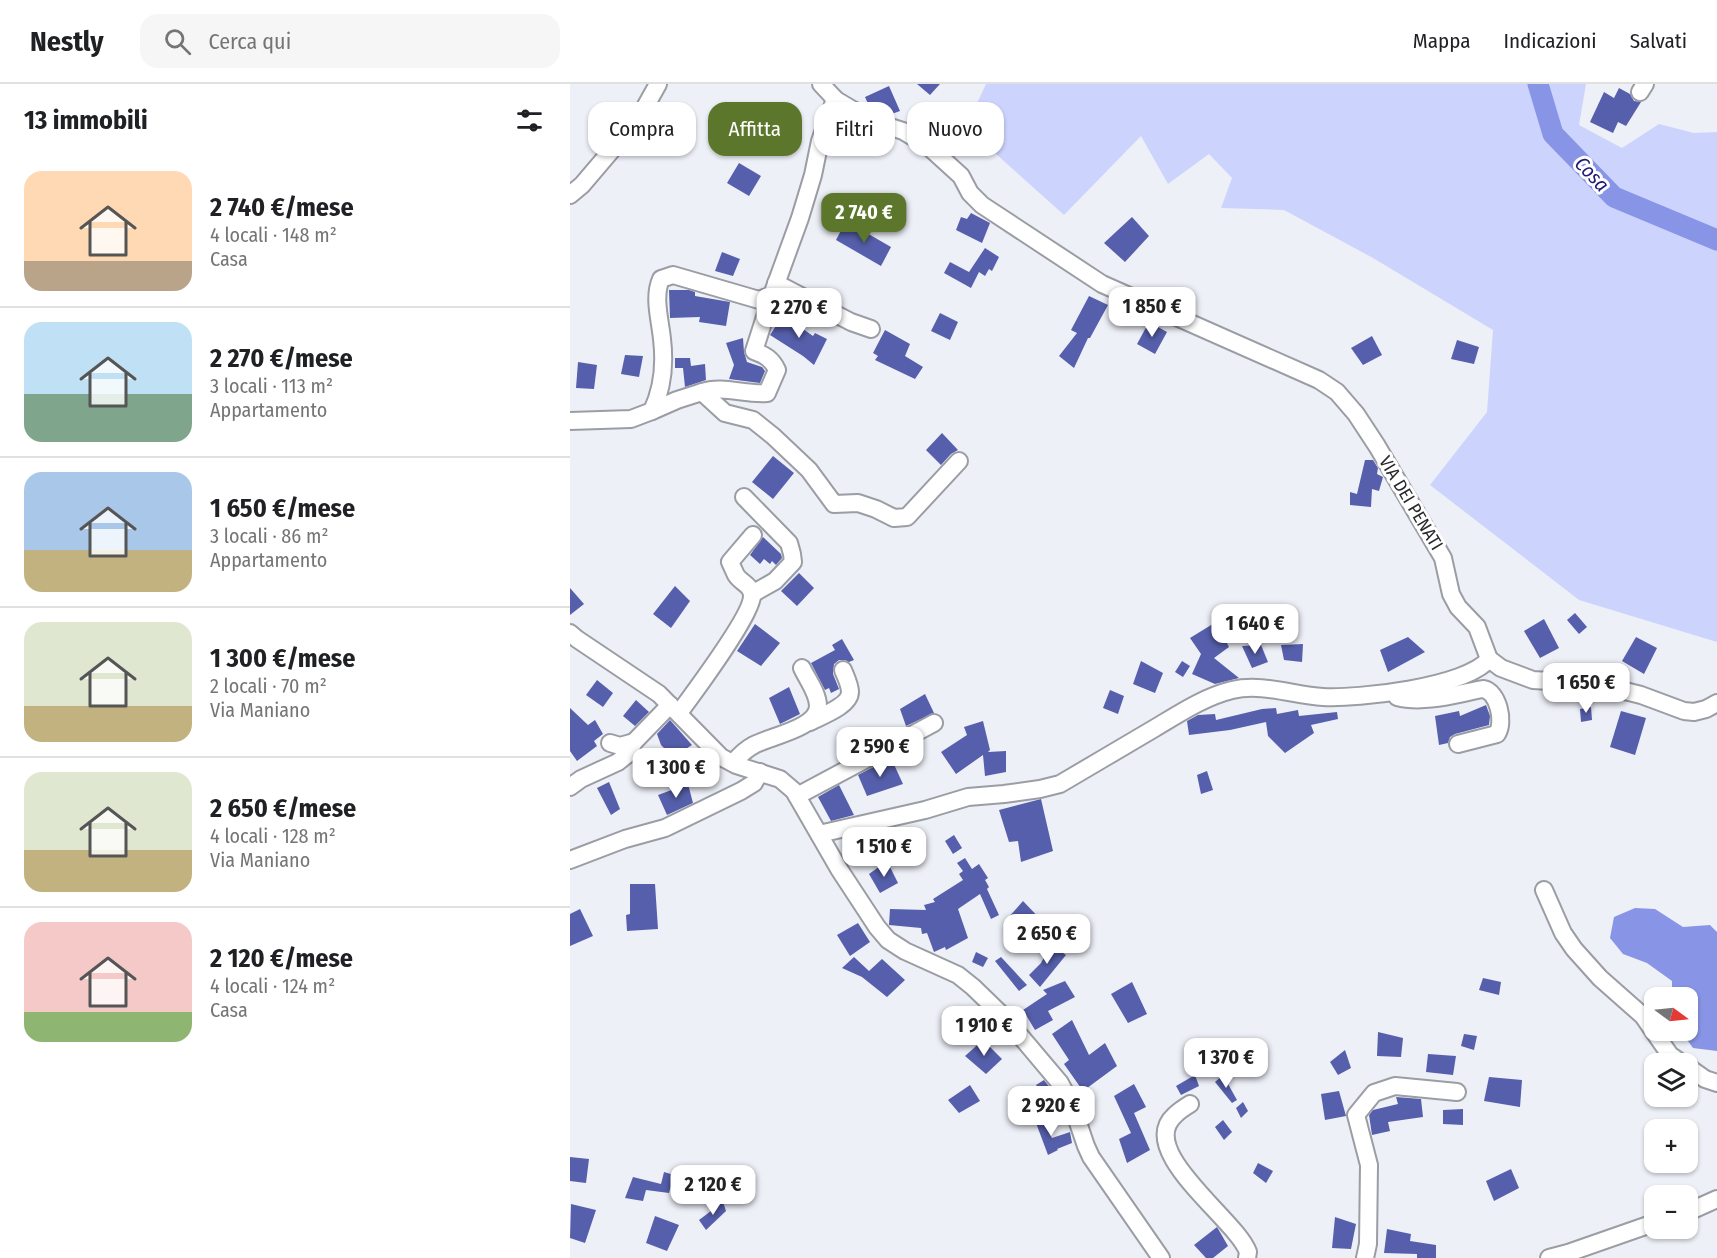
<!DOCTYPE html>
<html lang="it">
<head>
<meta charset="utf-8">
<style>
  body { margin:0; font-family:"Fira Sans Condensed",sans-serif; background:#f6f6f6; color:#202124; height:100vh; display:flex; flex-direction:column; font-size:22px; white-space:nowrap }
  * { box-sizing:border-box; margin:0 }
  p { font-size:20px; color:#757577 }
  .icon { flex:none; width:33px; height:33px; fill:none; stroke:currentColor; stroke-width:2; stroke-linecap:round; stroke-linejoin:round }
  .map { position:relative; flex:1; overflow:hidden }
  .side { display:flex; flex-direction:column; background:#fff; width:570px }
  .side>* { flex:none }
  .hud { position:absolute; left:18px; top:18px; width:570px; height:54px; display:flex; gap:12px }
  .needle { width:39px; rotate:105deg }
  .buttons { position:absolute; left:1074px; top:903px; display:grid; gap:12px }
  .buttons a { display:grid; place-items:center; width:54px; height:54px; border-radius:12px; background:#fff; box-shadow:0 2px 4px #0004; font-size:30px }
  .price { position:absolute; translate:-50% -51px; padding:0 14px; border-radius:12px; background:#fff; color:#222; font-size:20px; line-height:39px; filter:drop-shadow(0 2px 3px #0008) }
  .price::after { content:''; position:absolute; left:50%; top:36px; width:18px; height:14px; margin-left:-9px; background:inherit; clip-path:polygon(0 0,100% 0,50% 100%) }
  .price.active { background:#5c772b; color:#fff }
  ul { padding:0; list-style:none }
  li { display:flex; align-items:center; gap:18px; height:150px; padding:0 24px }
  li+li { border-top:2px solid #e0e0e0 }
  li span { display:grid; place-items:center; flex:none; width:168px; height:120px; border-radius:18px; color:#555 }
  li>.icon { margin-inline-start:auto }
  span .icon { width:72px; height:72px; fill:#fffc; stroke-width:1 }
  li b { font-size:26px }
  h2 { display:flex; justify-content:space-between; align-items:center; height:72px; padding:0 24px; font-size:26px }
  .pill { padding:0 21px; border-radius:18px; background:#fff; box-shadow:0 2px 4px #0004; font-size:21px; line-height:54px }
  .pill.active { background:#5c772b; color:#fff }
  header { display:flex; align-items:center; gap:36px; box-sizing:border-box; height:84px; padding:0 30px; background:#fff; border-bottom:2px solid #e0e0e0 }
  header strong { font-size:28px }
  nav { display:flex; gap:33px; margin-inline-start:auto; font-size:21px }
  .search { width:420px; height:54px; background:#f6f6f6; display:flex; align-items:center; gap:15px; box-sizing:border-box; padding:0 21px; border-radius:18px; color:#757577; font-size:22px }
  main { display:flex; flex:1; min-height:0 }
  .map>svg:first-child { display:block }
  .green { fill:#ccd4fe }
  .water { fill:#8894e5 }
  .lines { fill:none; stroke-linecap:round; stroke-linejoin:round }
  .river { stroke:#8894e5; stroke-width:21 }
  .building { fill:#565fab }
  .minor-casing { stroke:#9b9da4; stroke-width:20 }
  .minor { stroke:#fff; stroke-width:16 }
  .labels { text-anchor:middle; stroke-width:6; stroke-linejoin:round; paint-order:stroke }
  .street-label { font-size:18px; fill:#28282b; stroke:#fefefe }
  .water-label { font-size:20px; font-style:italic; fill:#201875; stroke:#fefefe }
</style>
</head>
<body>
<header>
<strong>Nestly</strong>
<div class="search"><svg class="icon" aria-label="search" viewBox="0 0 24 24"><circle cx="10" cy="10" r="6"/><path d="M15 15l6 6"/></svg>Cerca qui</div>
<nav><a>Mappa</a><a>Indicazioni</a><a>Salvati</a></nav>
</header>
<main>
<section class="side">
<h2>13 immobili<svg class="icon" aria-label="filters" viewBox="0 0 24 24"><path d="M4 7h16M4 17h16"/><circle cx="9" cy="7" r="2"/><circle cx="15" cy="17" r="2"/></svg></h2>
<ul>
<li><span style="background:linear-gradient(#ffd9b3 75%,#b9a48a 0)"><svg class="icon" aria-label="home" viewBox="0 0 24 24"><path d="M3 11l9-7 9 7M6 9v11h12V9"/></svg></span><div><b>2 740 €/mese</b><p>4 locali · 148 m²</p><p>Casa</p></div></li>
<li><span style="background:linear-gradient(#bfe0f5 60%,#7fa58c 0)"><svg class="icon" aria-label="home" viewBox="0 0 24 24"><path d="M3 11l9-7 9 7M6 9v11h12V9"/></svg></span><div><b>2 270 €/mese</b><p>3 locali · 113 m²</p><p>Appartamento</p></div></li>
<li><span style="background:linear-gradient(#a9c7e8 65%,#c2b280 0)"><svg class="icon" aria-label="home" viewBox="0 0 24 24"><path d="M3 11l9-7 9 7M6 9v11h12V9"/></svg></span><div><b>1 650 €/mese</b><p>3 locali · 86 m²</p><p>Appartamento</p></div></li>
<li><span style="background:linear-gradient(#dfe7d0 70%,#c2b280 0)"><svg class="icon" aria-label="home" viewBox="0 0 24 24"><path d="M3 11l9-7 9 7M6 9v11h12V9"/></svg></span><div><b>1 300 €/mese</b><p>2 locali · 70 m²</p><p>Via Maniano</p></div></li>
<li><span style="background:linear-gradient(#dfe7d0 65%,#c2b280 0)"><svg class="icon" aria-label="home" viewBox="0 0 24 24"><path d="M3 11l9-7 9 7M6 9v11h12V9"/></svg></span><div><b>2 650 €/mese</b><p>4 locali · 128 m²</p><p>Via Maniano</p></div></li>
<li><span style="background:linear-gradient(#f6c9c9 75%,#8fb573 0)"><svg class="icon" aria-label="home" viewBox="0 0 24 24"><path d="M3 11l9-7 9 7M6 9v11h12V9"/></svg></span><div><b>2 120 €/mese</b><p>4 locali · 124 m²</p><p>Casa</p></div></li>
</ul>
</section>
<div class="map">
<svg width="1147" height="1174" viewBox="0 0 1147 1174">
  <rect width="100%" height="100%" fill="#eef0f8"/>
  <path class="green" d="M416,0H1016L1009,41L1052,64L1089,40L1124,49L1147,48V558L1009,516L860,401L917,328L923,246L803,174L714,126L651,124L662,94L639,70L598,100L571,52L494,131L396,43Z"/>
  <path class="water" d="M1065,824L1085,825L1113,843L1140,841L1147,848V967L1123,964L1112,949L1111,947L1118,946V914L1102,913V897L1077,879L1053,870L1040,854L1044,833Z"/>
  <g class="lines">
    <path class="river" d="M968,0L983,50L1044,113L1147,156"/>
  </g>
  <g class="building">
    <path d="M347,0H370L360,11Z"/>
    <path d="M319,2L330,27L319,31L316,23L308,27L299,22L295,13Z"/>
    <path d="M1049,4L1060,10L1064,17L1071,18L1056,42L1048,38L1043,49L1020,38L1034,8L1044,14Z"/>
    <path d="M169,79L191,92L179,112L157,99Z"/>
    <path d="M401,129L420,139L412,159L386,146L391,133L397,135Z"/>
    <path d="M562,133L579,152L555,178L534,159Z"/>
    <path d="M276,137L321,163L311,182L266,156Z"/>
    <path d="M415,164L429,173L422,187L419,185L415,192L409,188L401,204L374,189L380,178L399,188Z"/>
    <path d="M152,168L170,175L163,192L145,187Z"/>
    <path d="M99,206H119L125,208V212L160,218L156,242L129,238L130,233L100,234Z"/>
    <path d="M519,212L538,221L520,254H518L504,284L489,272L507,249L501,246Z"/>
    <path d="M370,229L388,238L380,256L361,247Z"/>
    <path d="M213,231L243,252L245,249L257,255L244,281L233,272L200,251Z"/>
    <path d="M579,238L597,248L585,270L567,260Z"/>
    <path d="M315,246L340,260L335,272L353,283L345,295L305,276L308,272L303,269Z"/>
    <path d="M802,252L812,271L793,281L781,264Z"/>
    <path d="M173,254L174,268L177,278L192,283L195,287L190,299L159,295L164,281L156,259Z"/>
    <path d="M887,256L909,263L904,280L881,275Z"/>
    <path d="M55,271L73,272L69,293L51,290Z"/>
    <path d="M105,274H120L121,282L135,280L136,296L115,303L113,284H105Z"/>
    <path d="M8,278L27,281L24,305L6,304Z"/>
    <path d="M372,349L388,366L381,370L371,381L356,366Z"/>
    <path d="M203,372L224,389L203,415L182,398Z"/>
    <path d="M795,376H803L808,384L807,390L813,393L809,407L802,405L801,423L780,421V408L787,410Z"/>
    <path d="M193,453L211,470L212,474L206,481L202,477L200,480L194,475L190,480L180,471Z"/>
    <path d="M229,489L244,504L227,522L211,507Z"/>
    <path d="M105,502L120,517L101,544L83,530Z"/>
    <path d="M0,504L14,520L0,531Z"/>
    <path d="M1005,529L1017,543L1009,550L997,536Z"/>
    <path d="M974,535L989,564L970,574L954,547Z"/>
    <path d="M646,538L659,563L644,574L669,594L645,600L622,590L631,570L620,554Z"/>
    <path d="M185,540L210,559L191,582L167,567Z"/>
    <path d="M838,553L855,568L818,588L810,566Z"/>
    <path d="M1066,553L1087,564L1074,590L1052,577Z"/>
    <path d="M272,555L284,576L279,578L275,576H269L264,580L263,590L269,605L261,609L259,604L255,606L241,579L265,566L262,561Z"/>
    <path d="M733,560L732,578L714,576L711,561Z"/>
    <path d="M691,561L698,578L682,584L672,562Z"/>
    <path d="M571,577L593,589L585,609L563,600Z"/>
    <path d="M612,577L620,582L613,593L605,588Z"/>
    <path d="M27,596L43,609L33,623L16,611Z"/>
    <path d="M219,603L230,630L210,640L199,614Z"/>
    <path d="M540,606L554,612L548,630L533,624Z"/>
    <path d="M355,610L364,629L336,642L330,625Z"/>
    <path d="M66,616L79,628L65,642L53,632Z"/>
    <path d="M916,621L920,632L919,641L885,650L880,653L878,659L869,661L865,632L889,627L890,632Z"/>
    <path d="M1021,623L1022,636L1011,638L1010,625Z"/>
    <path d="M0,624L18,641L25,636L33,650L24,657L27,662L7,677L0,667Z"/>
    <path d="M706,624L707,630L728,626L729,632L767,628L768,635L741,641L744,649L715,669L698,652L696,638L660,646L619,651L617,637L628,631L645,630L646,636L692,625Z"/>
    <path d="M1051,627L1076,634L1065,671L1040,663Z"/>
    <path d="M100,636L122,661L103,673L91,661L87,650Z"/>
    <path d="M413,637L420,666L418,668L436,667V688L415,692L413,671L386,690L371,668L397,651L394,643Z"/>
    <path d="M321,674L333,700L297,712L288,691Z"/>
    <path d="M637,687L643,706L631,710L627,691Z"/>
    <path d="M39,698L50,725L41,731L27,704Z"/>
    <path d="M118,700L123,719L97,731L88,711Z"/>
    <path d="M269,701L284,731L261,737L248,713Z"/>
    <path d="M471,715L483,767L451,778L448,757L439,758L429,726Z"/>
    <path d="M308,747L314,766L294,773L287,752Z"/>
    <path d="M384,751L392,764L383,770L375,757Z"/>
    <path d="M395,774L402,785L409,780L418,794L415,796L419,803L417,805L429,831L421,835L410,810L388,825L398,854L376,866L375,863L364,868L357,849L352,850L351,844L319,841L320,825L356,826L354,821L365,818L363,815L393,796L389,790L393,787L387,779Z"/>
    <path d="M317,777L328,799L310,809L299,790Z"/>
    <path d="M60,800H85L88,845L57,847L56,831L60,830Z"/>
    <path d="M453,817L476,841L468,852L456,851L437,835Z"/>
    <path d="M10,825L23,852L0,862V830Z"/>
    <path d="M288,839L300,858L280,872L267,851Z"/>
    <path d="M481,860L496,871L470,903L459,891L471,879Z"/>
    <path d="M406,868L418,874L413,883L402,878Z"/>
    <path d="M284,873L299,887L312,875L335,896L317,913L292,893L272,884Z"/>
    <path d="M431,873L457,901L449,907L425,877Z"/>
    <path d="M913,894L931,898L929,911L909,906Z"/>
    <path d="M495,897L505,913L478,927L483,936L465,946L453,926L477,910L473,906Z"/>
    <path d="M562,898L577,930L558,939L541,910Z"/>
    <path d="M502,936L519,971L535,959L547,982L513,1007L494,980L499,976L482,950Z"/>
    <path d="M808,948L833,954L831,973L807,972Z"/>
    <path d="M894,950L907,952L904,966L891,962Z"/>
    <path d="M413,956L432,975L416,990L395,972Z"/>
    <path d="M775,966L781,984L768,991L760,978Z"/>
    <path d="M858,970L886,972L883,991L856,988Z"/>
    <path d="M625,991L629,1002L611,1011L606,1002Z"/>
    <path d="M653,991L667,1016L662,1019L645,998Z"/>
    <path d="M919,993L952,996L950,1023L914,1017Z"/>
    <path d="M474,996L481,1005L492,1024L485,1030L466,1001Z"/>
    <path d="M564,1000L576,1023L564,1029L580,1066L557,1079L549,1055L561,1049L544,1012Z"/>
    <path d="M400,1001L410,1017L389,1029L378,1016Z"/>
    <path d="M769,1007L776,1032L755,1036L751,1010Z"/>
    <path d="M826,1013L851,1015L853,1033L818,1038L820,1047L802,1051L799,1031L803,1026L828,1020Z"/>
    <path d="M673,1018L678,1027L671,1034L666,1024Z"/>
    <path d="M893,1025V1041L873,1040V1026Z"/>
    <path d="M469,1028L482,1054L500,1048L502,1059L487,1065L488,1066L478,1071L463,1031Z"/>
    <path d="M653,1036L662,1048L654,1056L645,1043Z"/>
    <path d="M0,1073L19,1075L16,1099L0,1097Z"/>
    <path d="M688,1079L703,1087L696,1099L683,1089Z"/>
    <path d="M941,1085L949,1104L924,1117L916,1097Z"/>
    <path d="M94,1088L104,1091L99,1109L76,1106L73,1117L55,1114L63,1093L91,1100Z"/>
    <path d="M153,1118L156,1127L136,1146L129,1136Z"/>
    <path d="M1,1120L26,1126L15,1159L0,1154Z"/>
    <path d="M85,1132L109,1141L97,1167L76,1159Z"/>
    <path d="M765,1133L786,1140L781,1165L762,1164Z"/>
    <path d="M647,1143L658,1162L643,1174H636L624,1161Z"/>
    <path d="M817,1145L841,1150L840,1157L866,1161V1174H847V1170L814,1169Z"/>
  </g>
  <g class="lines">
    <defs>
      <g id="minor">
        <path d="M1070,8L1075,0"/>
        <path d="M0,111L12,101L69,34L88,0"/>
        <path d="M206,199L281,238L301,245"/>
        <path d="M202,211L184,267C195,271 202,275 207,286L197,309C175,311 153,301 132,308L155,329L183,336L203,352L239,386L264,420L288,419L306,425L324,434L337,433L389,377"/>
        <path d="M82,327L107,316L132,308"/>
        <path d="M0,337L61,335L82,327C93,304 95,280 92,255C90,235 83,213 91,195L103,191L189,216L202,211L230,134L243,91L250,57L265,15"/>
        <path d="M174,413L219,459L222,470L223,478L205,497L182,510"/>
        <path d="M0,549L7,555L89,610L151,673L166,681L210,695L224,707L269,785L307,843L318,856L335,867L388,891L403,903L436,935L490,999L502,1021L516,1062L521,1073L591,1174"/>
        <path d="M919,575L931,584L963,596L1027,600L1071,611L1114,627L1124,628L1136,625L1147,619"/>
        <path d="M827,613C854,620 886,610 913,605C928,607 935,638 927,650L888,660"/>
        <path d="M109,629C123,610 182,531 182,512C182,501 171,499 166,491C164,487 162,482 160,478L183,451"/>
        <path d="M240,638C251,632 280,622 280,608C280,601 276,593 273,586"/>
        <path d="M40,659L50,662L64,658"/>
        <path d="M163,679C169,672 176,665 184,661C201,652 248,644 248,622C248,609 237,595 232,584"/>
        <path d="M0,703L11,695L48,678L58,670L64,658L100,621"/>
        <path d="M227,712L364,639"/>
        <path d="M249,750L355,726L398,713L434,710L470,705L490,700C522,681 553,663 585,644C610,629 634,613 662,606C692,599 723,611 753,613C787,615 897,603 919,575L907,543L888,523L881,510L873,474L807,362L786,330L767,308L749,296L532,200L412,121L400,109L391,92L358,62L333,47L311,40L283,26L266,16L251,0"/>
        <path d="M0,776L55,755L95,744L171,707L184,699L190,688"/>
        <path d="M974,806L993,849L1004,865L1030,894L1073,932L1100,971L1113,980"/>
        <path d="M1118,983L1135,995L1147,999"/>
        <path d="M620,1020C615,1023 609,1027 605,1031C565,1067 666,1135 678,1168L677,1174"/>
        <path d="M1118,1128L1147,1115"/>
        <path d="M795,1174L798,1160L799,1081L786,1031L804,1009L825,1002L887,1008"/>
        <path d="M979,1174L998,1169L1084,1139"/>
      </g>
    </defs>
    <use href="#minor" class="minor-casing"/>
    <use href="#minor" class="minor"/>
  </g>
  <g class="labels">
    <g class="street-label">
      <text transform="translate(841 419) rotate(59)" y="6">VIA DEI PENATI</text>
    </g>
    <g class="water-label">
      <text transform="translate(1022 90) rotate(46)" y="7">Cosa</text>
    </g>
  </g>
</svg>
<div class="buttons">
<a><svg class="needle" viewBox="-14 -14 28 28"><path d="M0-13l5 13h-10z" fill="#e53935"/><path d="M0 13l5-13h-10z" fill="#757577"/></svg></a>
<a><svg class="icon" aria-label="layers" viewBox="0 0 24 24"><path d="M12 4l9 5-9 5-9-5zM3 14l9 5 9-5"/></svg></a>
<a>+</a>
<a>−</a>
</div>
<b class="price active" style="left:294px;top:160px">2 740 €</b>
<b class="price" style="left:582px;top:254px">1 850 €</b>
<b class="price" style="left:229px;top:255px">2 270 €</b>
<b class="price" style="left:685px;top:571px">1 640 €</b>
<b class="price" style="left:1016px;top:630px">1 650 €</b>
<b class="price" style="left:310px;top:694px">2 590 €</b>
<b class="price" style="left:106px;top:715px">1 300 €</b>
<b class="price" style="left:314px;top:794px">1 510 €</b>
<b class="price" style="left:477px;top:881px">2 650 €</b>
<b class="price" style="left:414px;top:973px">1 910 €</b>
<b class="price" style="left:656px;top:1005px">1 370 €</b>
<b class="price" style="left:481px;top:1053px">2 920 €</b>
<b class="price" style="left:143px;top:1132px">2 120 €</b>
<div class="hud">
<a class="pill">Compra</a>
<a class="pill active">Affitta</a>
<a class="pill">Filtri</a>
<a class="pill">Nuovo</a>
</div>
</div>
</main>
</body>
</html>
